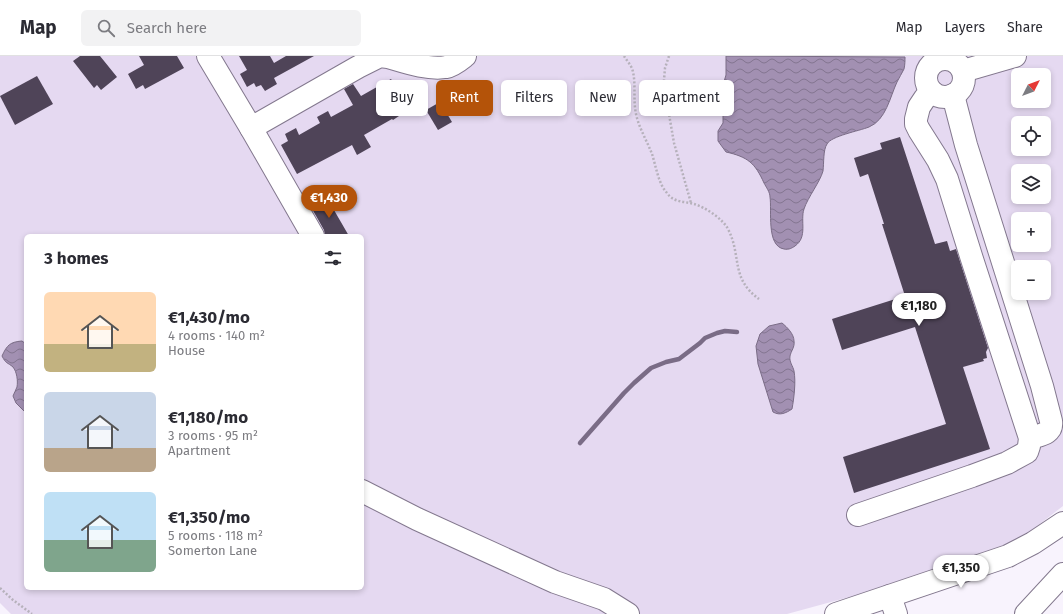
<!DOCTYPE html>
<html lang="en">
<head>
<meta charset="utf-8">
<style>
  body { margin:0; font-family:"Fira Sans",sans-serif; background:#f2f2f3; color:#2b2b33; height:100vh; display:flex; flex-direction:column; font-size:15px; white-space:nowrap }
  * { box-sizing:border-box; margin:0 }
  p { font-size:13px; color:#7c7c81 }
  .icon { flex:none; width:22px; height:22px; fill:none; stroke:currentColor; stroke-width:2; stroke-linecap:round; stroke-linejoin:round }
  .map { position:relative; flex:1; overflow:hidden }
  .panel { position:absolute; left:24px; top:178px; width:340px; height:356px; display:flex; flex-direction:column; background:#fff; border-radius:6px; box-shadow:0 2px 6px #0003 }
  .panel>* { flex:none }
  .guide { position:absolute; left:376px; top:24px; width:380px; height:36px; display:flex; gap:8px }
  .needle { width:26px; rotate:48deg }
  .controls { position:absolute; left:1011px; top:12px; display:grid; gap:8px }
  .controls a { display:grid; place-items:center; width:40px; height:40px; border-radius:6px; background:#fff; box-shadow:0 2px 6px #0003; font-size:20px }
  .price { position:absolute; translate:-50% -34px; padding:0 9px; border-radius:14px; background:#fff; color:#222; font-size:13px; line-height:26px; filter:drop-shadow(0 1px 2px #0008) }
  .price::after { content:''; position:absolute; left:50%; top:24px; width:12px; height:9px; margin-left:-6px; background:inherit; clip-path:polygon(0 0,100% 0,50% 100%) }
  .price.selected { background:#b45309; color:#fff }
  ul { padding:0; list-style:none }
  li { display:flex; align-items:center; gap:12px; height:100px; padding:0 20px }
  li span { display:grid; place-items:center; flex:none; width:112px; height:80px; border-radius:6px; color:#555 }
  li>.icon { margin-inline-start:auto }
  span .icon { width:48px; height:48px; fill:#fffc; stroke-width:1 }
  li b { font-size:17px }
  h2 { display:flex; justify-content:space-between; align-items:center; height:48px; padding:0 20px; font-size:17px }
  .chip { padding:0 14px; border-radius:6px; background:#fff; box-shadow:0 2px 6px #0003; font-size:14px; line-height:36px }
  .chip.selected { background:#b45309; color:#fff }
  header { display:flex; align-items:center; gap:24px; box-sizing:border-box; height:56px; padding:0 20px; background:#fff; border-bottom:1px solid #e1e1e2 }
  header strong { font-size:19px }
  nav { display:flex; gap:22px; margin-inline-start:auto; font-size:14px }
  .search { width:280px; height:36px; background:#f2f2f3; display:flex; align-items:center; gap:10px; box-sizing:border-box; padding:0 14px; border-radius:6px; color:#7c7c81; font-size:15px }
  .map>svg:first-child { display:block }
  .grass { fill:#e5d9f1; fill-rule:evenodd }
  .water { fill:url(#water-waves); stroke:#7a6c86 }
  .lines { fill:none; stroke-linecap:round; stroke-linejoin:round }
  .stream { stroke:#7a6c86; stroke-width:4.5 }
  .building { fill:#4f4458 }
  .minor-casing { stroke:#83788e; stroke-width:24 }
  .path { stroke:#b6b1bb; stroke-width:2.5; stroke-dasharray:2 2; stroke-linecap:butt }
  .minor { stroke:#fff; stroke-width:22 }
</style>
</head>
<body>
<header>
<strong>Map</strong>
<div class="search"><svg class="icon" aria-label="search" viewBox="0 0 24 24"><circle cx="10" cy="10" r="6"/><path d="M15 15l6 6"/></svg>Search here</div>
<nav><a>Map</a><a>Layers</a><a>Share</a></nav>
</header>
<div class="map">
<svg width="1063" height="558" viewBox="0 0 1063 558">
  <defs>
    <pattern id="water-waves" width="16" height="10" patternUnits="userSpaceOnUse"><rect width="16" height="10" fill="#a290b2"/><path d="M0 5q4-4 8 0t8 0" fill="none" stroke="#837590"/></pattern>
  </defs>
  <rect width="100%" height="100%" fill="#f8f3fd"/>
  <path class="grass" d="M0,0H1063V450L1019,484L853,540L787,558H11L0,547ZM1018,19H1044V45H1018ZM1018,67H1044V93H1018ZM1018,115H1044V141H1018ZM1018,163H1044V189H1018ZM26,180H362V532H26ZM1018,211H1044V237H1018Z"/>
  <g class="water">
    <path d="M726,0L905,1C905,4 905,9 904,13C902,17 899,22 897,26C890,41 886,64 869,71C859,75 831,80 827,88C823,94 824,107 823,115C820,126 808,141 804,153C800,165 808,181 795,190C792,192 789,194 784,193C766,190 772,154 770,141C770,136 766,131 764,127C755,107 748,101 726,96L718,85V75L723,67V56L720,42L723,29L726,19Z"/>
    <path d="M782,267C787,271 794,278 794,285C795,291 791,295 790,300C789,306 793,310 794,315C796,326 794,342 792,353C786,357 780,360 773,356L758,308L756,290L760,278L769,270Z"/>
    <path d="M22,285L26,288V357L16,347L13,340C14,337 16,334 17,331C18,325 17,316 13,311C7,306 6,308 2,300C7,289 10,286 22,285Z"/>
  </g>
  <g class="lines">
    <path class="stream" d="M580,387L624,337L634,327L651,312L666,306L679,303L700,287L705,282L717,277L725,275L737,276"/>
  </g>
  <g class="building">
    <path d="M80,0H100L117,21L101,34L97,29L94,32L73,5Z"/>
    <path d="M139,0H177L184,12L145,33L143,29L136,33L128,18L144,9Z"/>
    <path d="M239,0H270L274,7L286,0H314L274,22L277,28L265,35L261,29L256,31L254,27L247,31L240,18L247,14Z"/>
    <path d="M37,20L53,48L15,69L0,40Z"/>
    <path d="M391,23L394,28L396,27L403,39L407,36L417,54L407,59L405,56L393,64L392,63L364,79L371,91L357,99L352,89L297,118L281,89L288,85L285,78L296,72L299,79L320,67L317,61L328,55L331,61L353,49L344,33L353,28L361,40Z"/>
    <path d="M440,46L452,66L438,74L426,54Z"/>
    <path d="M900,81L935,188L947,185L950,195L956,193L988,292L986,296L987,302L983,303L984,305L963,311L990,393L854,437L843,401L946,368L915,271L842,294L832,263L905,240L882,168H884L868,118L860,121L854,102L882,93L880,87Z"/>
    <path d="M327,142L349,180H325L324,174L311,151Z"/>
  </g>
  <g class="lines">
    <defs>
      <g id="minor">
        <path d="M208,0L251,72L313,180"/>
        <circle cx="945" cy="22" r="19"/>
        <path d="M963,15L1015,0"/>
        <path d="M953,39L966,89L1042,330L1051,365C1053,378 1040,379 1030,382"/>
        <path d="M251,72L358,11L380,0L388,1C405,6 428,14 446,11C453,10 460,4 465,0"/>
        <path d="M362,435L417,463L555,526L604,543L628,558"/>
        <path d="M858,459L972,420L1007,407L1027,396L1029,390L1030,382L971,200L947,123L938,104L919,74L916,68V63L919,51L925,42L932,36"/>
        <path d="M890,540L896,558"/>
        <path d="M836,558L1008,500L1033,487L1063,467"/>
        <path d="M1026,558L1063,518"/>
      </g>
    </defs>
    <use href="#minor" class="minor-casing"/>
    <g class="path">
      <path d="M624,0C627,5 632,10 633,16C636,29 633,44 636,58C639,72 647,85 652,98C656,110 658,127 667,137C674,147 684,145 694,148C705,151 723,163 728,173C742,200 730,222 759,243"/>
      <path d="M669,0L665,12L664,24L665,35L674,87L691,147"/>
      <path d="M0,532L13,544L32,558"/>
    </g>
    <use href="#minor" class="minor"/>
  </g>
</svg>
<div class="controls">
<a><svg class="needle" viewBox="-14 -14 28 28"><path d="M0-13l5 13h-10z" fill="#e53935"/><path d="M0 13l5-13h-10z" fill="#7c7c81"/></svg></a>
<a><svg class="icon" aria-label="locate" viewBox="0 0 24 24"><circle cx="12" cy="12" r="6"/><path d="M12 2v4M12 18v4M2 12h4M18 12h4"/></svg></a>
<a><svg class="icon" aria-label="layers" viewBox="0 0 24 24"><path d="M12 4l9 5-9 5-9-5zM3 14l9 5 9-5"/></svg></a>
<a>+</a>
<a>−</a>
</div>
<b class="price selected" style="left:329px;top:163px">€1,430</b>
<b class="price" style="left:919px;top:271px">€1,180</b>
<b class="price" style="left:961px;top:533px">€1,350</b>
<div class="guide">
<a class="chip">Buy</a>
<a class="chip selected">Rent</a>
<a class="chip">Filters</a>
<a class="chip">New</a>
<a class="chip">Apartment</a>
</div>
<section class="panel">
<h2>3 homes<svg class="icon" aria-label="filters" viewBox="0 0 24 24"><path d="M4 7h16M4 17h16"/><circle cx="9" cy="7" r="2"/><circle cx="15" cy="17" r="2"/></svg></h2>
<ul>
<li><span style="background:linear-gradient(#ffd9b3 65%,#c2b280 0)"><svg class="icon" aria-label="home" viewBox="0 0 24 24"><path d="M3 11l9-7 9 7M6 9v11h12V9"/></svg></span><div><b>€1,430/mo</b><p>4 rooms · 140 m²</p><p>House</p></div></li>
<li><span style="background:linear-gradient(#c9d6e8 70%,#b9a48a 0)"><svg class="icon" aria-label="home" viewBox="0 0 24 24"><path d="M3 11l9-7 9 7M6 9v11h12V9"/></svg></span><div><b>€1,180/mo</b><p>3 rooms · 95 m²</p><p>Apartment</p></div></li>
<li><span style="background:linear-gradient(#bfe0f5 60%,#7fa58c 0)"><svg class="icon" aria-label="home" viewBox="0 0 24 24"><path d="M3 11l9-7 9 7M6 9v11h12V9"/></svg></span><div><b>€1,350/mo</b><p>5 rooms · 118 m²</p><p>Somerton Lane</p></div></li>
</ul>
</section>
</div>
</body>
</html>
